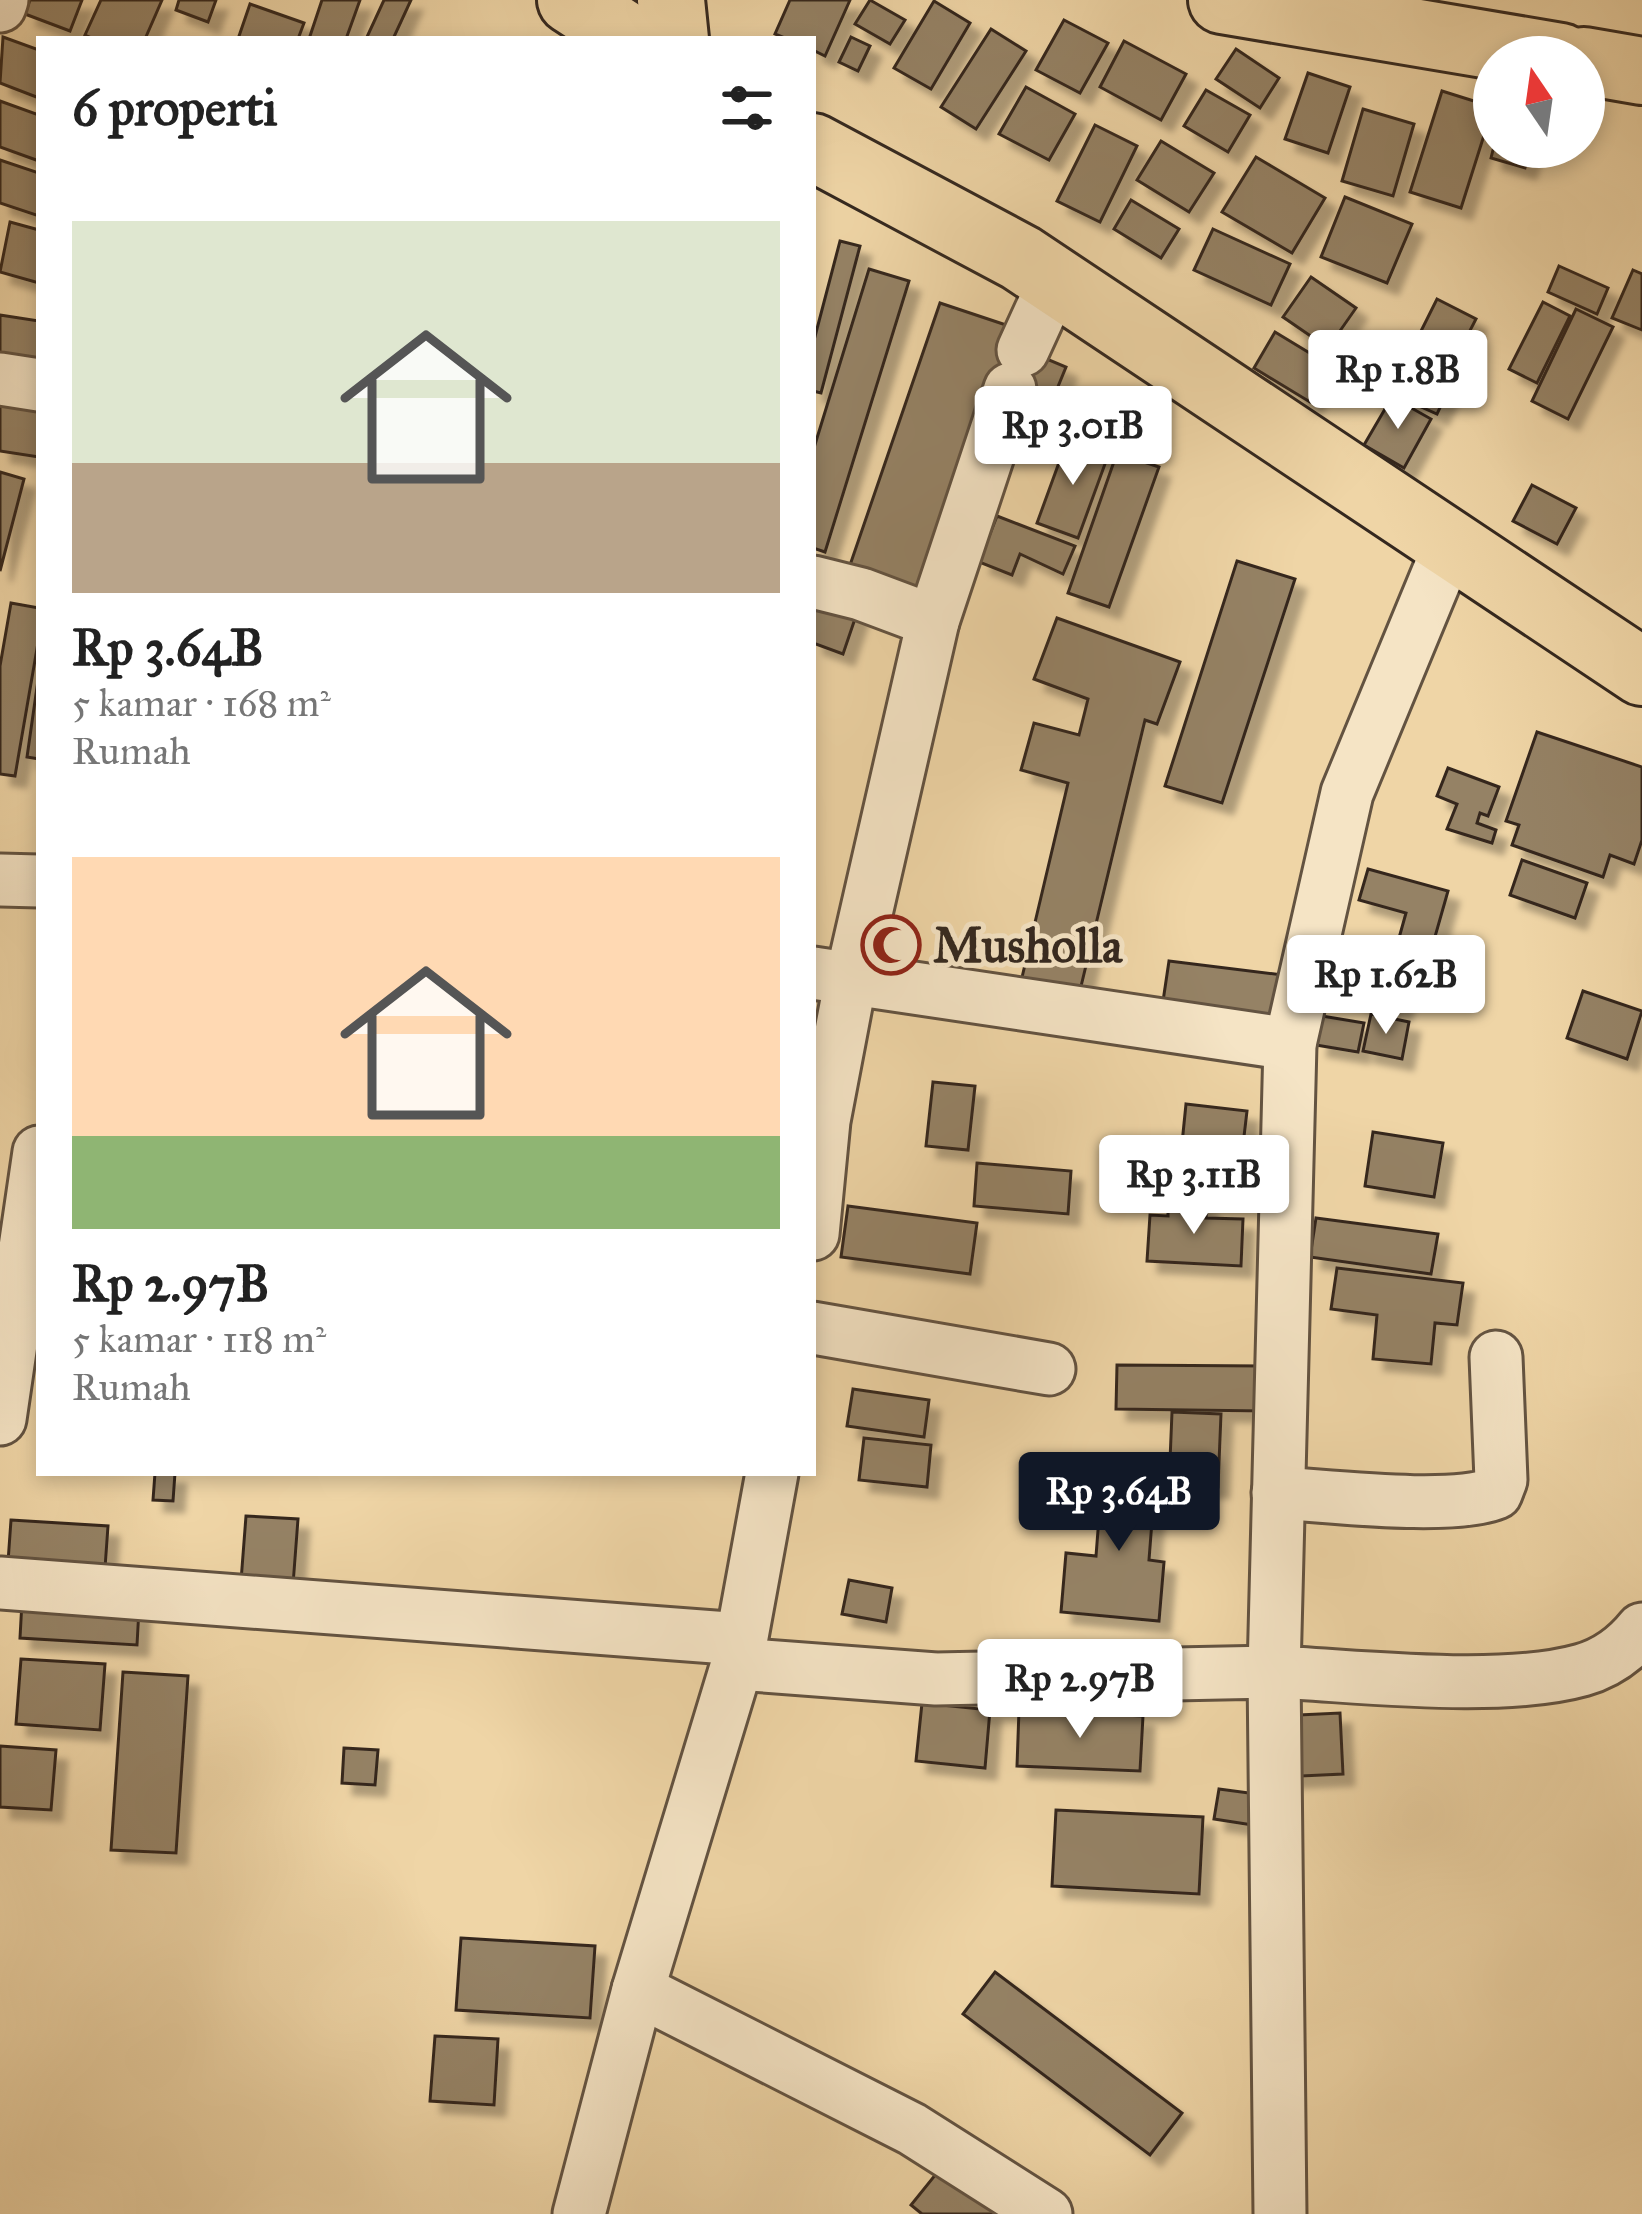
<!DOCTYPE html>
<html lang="id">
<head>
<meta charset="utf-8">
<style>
  body { margin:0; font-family:"IM FELL Great Primer",serif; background:#f6f6f6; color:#222; height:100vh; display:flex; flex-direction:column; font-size:45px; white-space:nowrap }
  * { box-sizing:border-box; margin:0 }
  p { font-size:39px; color:#767676 }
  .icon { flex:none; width:66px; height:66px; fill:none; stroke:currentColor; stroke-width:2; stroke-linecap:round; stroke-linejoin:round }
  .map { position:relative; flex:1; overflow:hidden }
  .panel { position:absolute; left:36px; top:36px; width:780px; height:1440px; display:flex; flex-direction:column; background:#fff; border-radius:0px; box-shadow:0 6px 18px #0003 }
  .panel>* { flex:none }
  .needle { width:78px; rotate:347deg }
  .controls { position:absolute; left:1473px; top:36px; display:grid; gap:24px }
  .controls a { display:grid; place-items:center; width:132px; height:132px; border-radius:50%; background:#fff; box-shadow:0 6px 18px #0003; font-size:60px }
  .price { position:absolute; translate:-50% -102px; padding:0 27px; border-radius:12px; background:#fff; color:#222; font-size:39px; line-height:78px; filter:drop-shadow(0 3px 6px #0008) }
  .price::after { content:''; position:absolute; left:50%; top:72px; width:36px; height:27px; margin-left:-18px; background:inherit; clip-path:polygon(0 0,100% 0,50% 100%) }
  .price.current { background:#111827; color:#fff }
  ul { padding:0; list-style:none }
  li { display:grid; align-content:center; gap:24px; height:636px; padding:0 36px }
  li span { display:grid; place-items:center; height:372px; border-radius:0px; color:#555 }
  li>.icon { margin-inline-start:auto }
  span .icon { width:216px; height:216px; fill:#fffc; stroke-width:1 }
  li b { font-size:51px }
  h2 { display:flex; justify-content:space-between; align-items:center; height:144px; padding:0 36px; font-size:51px }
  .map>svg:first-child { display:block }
  .building { fill:#958265; stroke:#34281f; stroke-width:3; filter:url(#shadow) }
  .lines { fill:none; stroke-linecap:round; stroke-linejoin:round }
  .minor-casing { stroke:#635341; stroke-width:57 }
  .major-casing { stroke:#34281f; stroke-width:72 }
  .highway-casing { stroke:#34281f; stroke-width:72 }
  .minor { stroke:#f5e4c5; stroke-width:51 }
  .major { stroke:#efd5a6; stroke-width:66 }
  .highway { stroke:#efd5a6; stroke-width:66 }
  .labels { text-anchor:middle; stroke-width:10; stroke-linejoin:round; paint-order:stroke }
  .poi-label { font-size:48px; font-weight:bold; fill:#34281f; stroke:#f5e4c5; text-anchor:start }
</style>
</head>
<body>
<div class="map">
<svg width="1642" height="2214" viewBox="0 0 1642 2214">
  <defs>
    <filter id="shadow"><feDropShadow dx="11" dy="11" stdDeviation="3" flood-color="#0004"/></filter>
  </defs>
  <rect width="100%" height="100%" fill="#efd5a6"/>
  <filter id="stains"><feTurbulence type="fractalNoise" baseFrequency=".00167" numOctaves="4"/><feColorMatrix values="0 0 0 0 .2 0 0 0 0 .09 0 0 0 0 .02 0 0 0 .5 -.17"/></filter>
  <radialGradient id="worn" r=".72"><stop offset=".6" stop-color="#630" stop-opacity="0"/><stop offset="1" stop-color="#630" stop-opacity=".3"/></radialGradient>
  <g class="building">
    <path d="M30,0H82L70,31L25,14Z"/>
    <path d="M101,0H162L145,39H94L85,35Z"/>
    <path d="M179,0H216L208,22L176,10Z"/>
    <path d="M322,0H360L346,39H309Z"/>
    <path d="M384,0H411L393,39H366Z"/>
    <path d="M790,0H850L825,56L813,50V39H787L775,34Z"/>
    <path d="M870,0L905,20L890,44L855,24Z"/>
    <path d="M934,1L970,23L931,89L894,68Z"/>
    <path d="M250,4L304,23L298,39H238Z"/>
    <path d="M1064,20L1108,43L1080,93L1036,70Z"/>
    <path d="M991,29L1026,51L976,129L941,107Z"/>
    <path d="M3,37L39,50V98L0,83Z"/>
    <path d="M851,37L870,46L858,71L839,62Z"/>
    <path d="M1124,41L1186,74L1161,120L1100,87Z"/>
    <path d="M1236,49L1279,78L1260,108L1216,79Z"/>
    <path d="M1308,73L1350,87L1328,153L1285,139Z"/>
    <path d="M1026,87L1075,114L1049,160L999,134Z"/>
    <path d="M1206,90L1250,115L1228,152L1184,126Z"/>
    <path d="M1442,91L1493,107L1461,208L1410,192Z"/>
    <path d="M0,101L39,115V161L0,147Z"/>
    <path d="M1363,109L1414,124L1393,196L1342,181Z"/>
    <path d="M1095,125L1137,146L1100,222L1057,201Z"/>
    <path d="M1161,141L1214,173L1189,212L1137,180Z"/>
    <path d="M1494,146L1531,147L1525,168L1491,158Z"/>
    <path d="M1256,157L1325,198L1292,253L1222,212Z"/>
    <path d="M0,160L39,173V216L0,203Z"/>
    <path d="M1345,197L1412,224L1387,283L1321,257Z"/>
    <path d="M1131,200L1179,229L1161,258L1114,229Z"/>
    <path d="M10,222L39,230V283L0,272Z"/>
    <path d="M1213,229L1290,264L1271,305L1194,270Z"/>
    <path d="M840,241L860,246L821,393L813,391V344Z"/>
    <path d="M1559,266L1608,288L1597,314L1548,292Z"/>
    <path d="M869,269L909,281L825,552L813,548V451Z"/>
    <path d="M1633,270L1642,274V330L1612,318Z"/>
    <path d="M1311,277L1356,308L1328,348L1283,317Z"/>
    <path d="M1437,299L1476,319L1459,352L1420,333Z"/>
    <path d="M1543,302L1570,316L1537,383L1509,369Z"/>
    <path d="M940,303L1012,327L1006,342L1066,367L1050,406L993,382L920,592L849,568Z"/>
    <path d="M1576,309L1613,327L1568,419L1532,401Z"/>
    <path d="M0,315L39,321V361L0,355Z"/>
    <path d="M1275,332L1331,366L1310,402L1254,368Z"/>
    <path d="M1423,348L1460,365L1437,414L1399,397Z"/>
    <path d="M0,392L39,398V457L0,451Z"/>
    <path d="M1392,397L1431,419L1404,468L1364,445Z"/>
    <path d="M1068,438L1109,453L1078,538L1037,523Z"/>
    <path d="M1117,453L1159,467L1109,607L1068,593Z"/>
    <path d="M0,472L24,479L0,571Z"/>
    <path d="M1532,485L1576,508L1557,544L1513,521Z"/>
    <path d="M997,516L1075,546L1063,574L1020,554L1012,575L979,562Z"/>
    <path d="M1237,561L1295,579L1222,803L1165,786Z"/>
    <path d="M813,594L858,610L843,654L813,643Z"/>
    <path d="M11,603L39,608V637L15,776L0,774V666Z"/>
    <path d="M1057,618L1180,662L1157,724L1145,720L1077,1003L1019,990L1068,783L1021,770L1034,723L1079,735L1088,699L1034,679Z"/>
    <path d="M39,673V759L27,757Z"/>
    <path d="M1537,732L1642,767V840L1634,864L1610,855L1603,877L1512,845L1519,825L1506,821Z"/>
    <path d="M1448,768L1499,787L1488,816L1480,813L1477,823L1496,830L1492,843L1447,829L1457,804L1437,796Z"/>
    <path d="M1522,860L1587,883L1575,918L1510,895Z"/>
    <path d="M1368,869L1448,891L1425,972L1392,963L1406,913L1359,900Z"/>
    <path d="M1169,961L1283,975L1277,1022L1162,1008Z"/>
    <path d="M1348,968L1407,983L1400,1010L1341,995Z"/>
    <path d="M1583,991L1642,1011L1627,1059L1567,1038Z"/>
    <path d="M1371,1014L1409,1022L1402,1059L1363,1051Z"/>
    <path d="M1322,1016L1364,1023L1358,1052L1316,1045Z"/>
    <path d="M933,1082L975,1086L968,1150L926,1146Z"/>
    <path d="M1186,1104L1247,1111L1239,1179L1179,1173Z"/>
    <path d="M1373,1132L1443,1143L1434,1197L1365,1186Z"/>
    <path d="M977,1163L1071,1171L1068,1214L974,1206Z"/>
    <path d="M1168,1202L1207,1204L1206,1218L1243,1219L1241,1266L1147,1261L1150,1215L1168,1216Z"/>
    <path d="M848,1206L977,1223L970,1274L841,1257Z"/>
    <path d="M1316,1218L1438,1234L1431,1274L1310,1257Z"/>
    <path d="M1337,1268L1463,1283L1457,1325L1435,1323L1431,1364L1373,1359L1377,1315L1331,1309Z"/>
    <path d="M1117,1365L1264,1366V1411L1116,1409Z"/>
    <path d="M853,1389L929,1400L924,1437L847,1426Z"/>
    <path d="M1172,1412L1221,1414L1218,1487L1169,1485Z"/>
    <path d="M864,1438L931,1445L927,1487L859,1480Z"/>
    <path d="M1103,1466L1156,1470L1149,1560L1164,1562L1159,1621L1061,1612L1066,1553L1096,1556Z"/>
    <path d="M155,1473H175L173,1501L153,1500Z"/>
    <path d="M246,1516L298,1519L292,1598L240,1594Z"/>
    <path d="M11,1520L108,1526L104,1582L7,1576Z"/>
    <path d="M849,1580L892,1588L886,1622L842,1614Z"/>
    <path d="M22,1601L139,1609L137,1645L20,1638Z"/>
    <path d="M21,1659L105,1664L100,1730L16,1724Z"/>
    <path d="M123,1672L188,1676L176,1853L111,1850Z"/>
    <path d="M922,1703L990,1710L985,1768L916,1761Z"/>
    <path d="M1019,1710L1143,1716L1140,1771L1017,1766Z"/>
    <path d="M1340,1713L1343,1774L1280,1777L1278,1716Z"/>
    <path d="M0,1746L56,1750L51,1810L0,1807Z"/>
    <path d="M344,1748L378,1750L375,1785L342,1783Z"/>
    <path d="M1219,1789L1264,1795L1259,1826L1214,1819Z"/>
    <path d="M1056,1810L1203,1817L1199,1894L1052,1886Z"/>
    <path d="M461,1938L595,1946L590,2018L456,2010Z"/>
    <path d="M995,1972L1182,2113L1150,2155L963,2014Z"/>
    <path d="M435,2036L498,2039L494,2105L430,2101Z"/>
    <path d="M940,2169L998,2214H922L911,2205Z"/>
  </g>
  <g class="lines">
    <defs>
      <g id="minor">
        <path d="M0,6L2,0"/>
        <path d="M1023,350L1055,280"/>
        <path d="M0,379L39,385"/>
        <path d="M1450,544L1347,793L1290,1044L1274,1672C1361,1676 1500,1693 1582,1670C1607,1663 1626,1649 1642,1629"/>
        <path d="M813,582L861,594L933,621L851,979L824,1121L813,1234"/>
        <path d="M933,621L1010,389"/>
        <path d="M0,880L39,881"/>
        <path d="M813,973L1290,1044"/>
        <path d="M813,1328L1049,1369"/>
        <path d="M0,1419L39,1152"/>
        <path d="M1278,1493C1330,1496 1451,1511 1496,1493L1501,1480L1496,1357"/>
        <path d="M0,1583L741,1639"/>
        <path d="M737,1664L936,1679L1274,1672L1280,2214"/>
        <path d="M638,1990L912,2129L1046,2214"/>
        <path d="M579,2214L638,1990L737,1664L772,1473"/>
      </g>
      <g id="major">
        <path d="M1222,0L1561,57"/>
        <path d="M1584,61L1642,71"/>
      </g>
      <g id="highway">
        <path d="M571,0L631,39"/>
        <path d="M671,0L675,39"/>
        <path d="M813,147L1021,258L1642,672"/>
      </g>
    </defs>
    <use href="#minor" class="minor-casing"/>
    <use href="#major" class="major-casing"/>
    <use href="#highway" class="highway-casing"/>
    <use href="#minor" class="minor"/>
    <use href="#major" class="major"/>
    <use href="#highway" class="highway"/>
  </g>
  <defs>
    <symbol id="mosque-ring" viewBox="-11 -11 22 22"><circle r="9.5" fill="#f5e4c5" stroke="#8f2418" stroke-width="1.5"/><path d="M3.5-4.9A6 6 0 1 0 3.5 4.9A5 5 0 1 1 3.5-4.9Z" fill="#8f2418"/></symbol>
  </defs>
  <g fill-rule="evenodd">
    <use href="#mosque-ring" x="858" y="912" width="66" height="66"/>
  </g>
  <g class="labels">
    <g class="poi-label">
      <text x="933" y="962">Musholla</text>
    </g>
  </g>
  <rect width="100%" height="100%" filter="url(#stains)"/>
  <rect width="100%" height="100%" fill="url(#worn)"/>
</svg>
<div class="controls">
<a><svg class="needle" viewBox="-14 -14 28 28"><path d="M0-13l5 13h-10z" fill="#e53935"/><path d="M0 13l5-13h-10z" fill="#767676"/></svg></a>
</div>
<b class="price" style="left:1398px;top:432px">Rp 1.8B</b>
<b class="price" style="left:1073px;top:488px">Rp 3.01B</b>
<b class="price" style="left:1386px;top:1037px">Rp 1.62B</b>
<b class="price" style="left:1194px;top:1237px">Rp 3.11B</b>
<b class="price current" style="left:1119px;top:1554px">Rp 3.64B</b>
<b class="price" style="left:1080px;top:1741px">Rp 2.97B</b>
<section class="panel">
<h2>6 properti<svg class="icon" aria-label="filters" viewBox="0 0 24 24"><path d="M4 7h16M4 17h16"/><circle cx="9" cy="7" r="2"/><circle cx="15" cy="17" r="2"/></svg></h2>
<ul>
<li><span style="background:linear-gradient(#dfe7d0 65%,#b9a48a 0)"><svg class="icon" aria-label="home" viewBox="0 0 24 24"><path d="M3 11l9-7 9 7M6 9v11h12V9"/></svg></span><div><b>Rp 3.64B</b><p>5 kamar · 168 m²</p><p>Rumah</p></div></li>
<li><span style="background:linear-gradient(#ffd9b3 75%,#8fb573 0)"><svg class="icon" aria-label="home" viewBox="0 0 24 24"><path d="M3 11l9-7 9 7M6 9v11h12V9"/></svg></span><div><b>Rp 2.97B</b><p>5 kamar · 118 m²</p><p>Rumah</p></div></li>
</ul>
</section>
</div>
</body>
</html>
